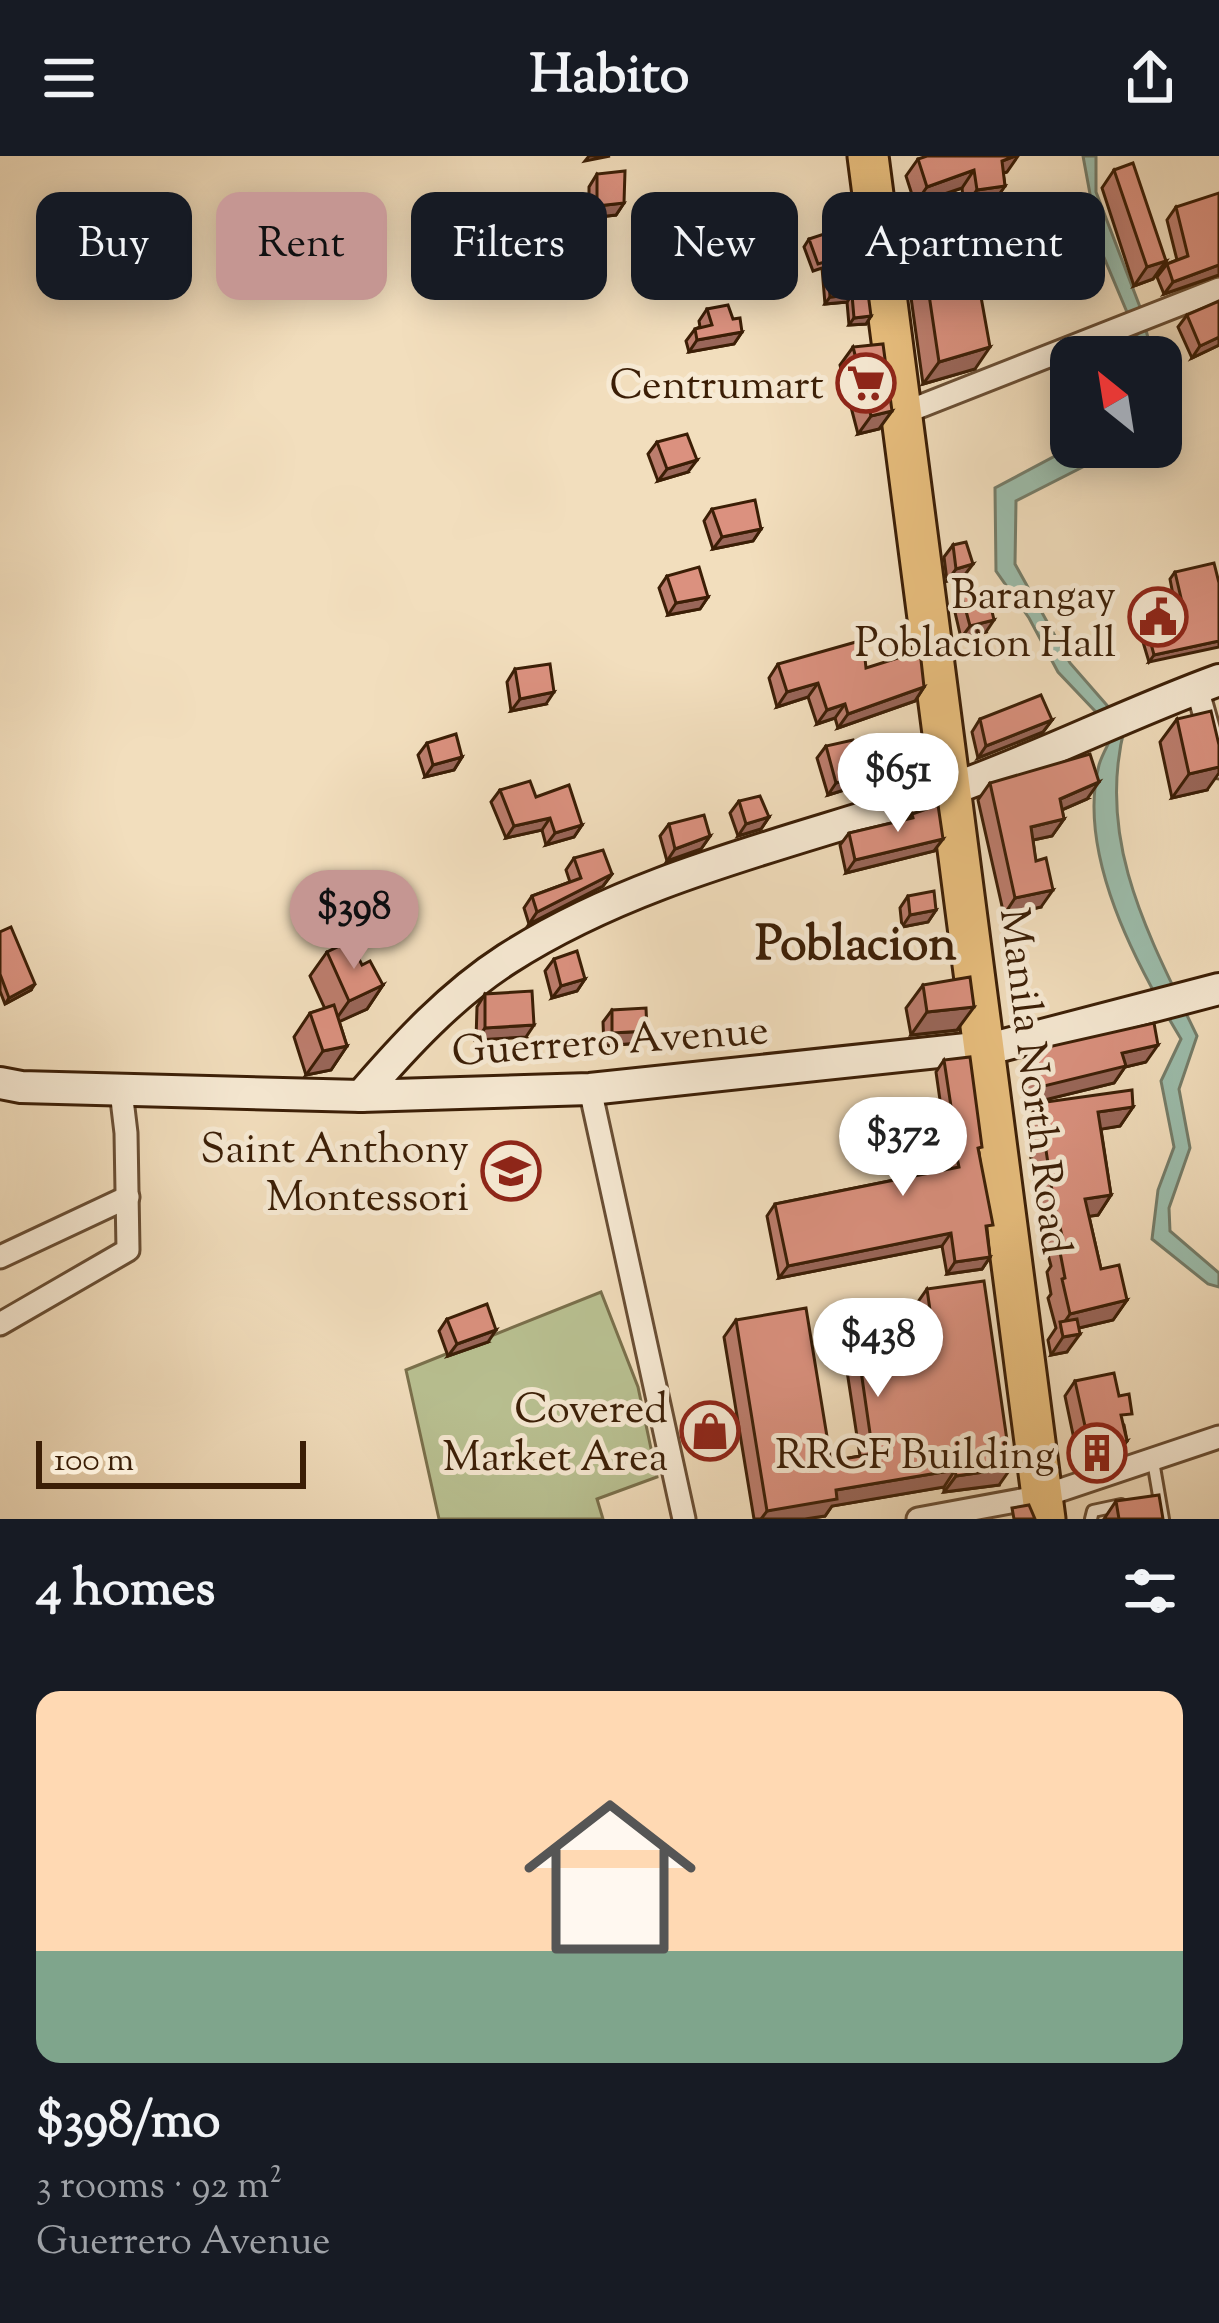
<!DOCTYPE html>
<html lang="en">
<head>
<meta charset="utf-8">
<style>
  body { margin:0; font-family:"Sorts Mill Goudy",serif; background:#242831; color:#f1f3f6; height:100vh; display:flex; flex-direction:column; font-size:45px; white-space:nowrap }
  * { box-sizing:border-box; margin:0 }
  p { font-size:39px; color:#9ea1a6 }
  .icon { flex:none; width:66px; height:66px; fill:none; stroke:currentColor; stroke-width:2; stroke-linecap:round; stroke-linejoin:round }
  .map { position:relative; height:1363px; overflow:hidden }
  .details { display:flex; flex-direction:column; background:#171b24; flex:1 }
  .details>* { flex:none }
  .banner { position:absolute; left:36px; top:36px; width:1149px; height:108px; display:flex; gap:24px }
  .needle { width:78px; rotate:330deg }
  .buttons { position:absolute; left:1050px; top:180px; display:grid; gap:24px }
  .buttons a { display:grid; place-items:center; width:132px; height:132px; border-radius:24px; background:#171b24; box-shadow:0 6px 30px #0003; font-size:60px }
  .scale { position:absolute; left:36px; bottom:30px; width:270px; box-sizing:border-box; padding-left:12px; border:6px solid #3b1e06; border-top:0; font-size:33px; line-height:42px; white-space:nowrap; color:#3b1e06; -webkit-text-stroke:9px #f7ead4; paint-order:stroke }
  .price { position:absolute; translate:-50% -102px; padding:0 27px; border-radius:42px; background:#fff; color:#222; font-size:39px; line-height:78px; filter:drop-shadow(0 3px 6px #0008) }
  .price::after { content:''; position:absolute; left:50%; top:72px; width:36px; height:27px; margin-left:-18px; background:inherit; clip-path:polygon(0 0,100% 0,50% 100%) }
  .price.current { background:#c59692; color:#111 }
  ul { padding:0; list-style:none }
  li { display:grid; align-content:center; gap:24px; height:636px; padding:0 36px }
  li span { display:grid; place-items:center; height:372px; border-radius:24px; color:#555 }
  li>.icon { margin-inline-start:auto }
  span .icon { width:216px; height:216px; fill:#fffc; stroke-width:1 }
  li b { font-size:51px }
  h2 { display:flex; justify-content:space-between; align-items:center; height:144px; padding:0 36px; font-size:51px }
  .pill { padding:0 42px; border-radius:24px; background:#171b24; box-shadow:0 6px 30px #0003; font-size:42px; line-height:108px }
  .pill.current { background:#c59692; color:#111 }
  header { display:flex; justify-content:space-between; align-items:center; height:156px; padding:0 36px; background:#171b24; font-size:54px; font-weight:800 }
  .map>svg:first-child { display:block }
  .green { fill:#b9c192; stroke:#7a704c; stroke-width:3 }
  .water { fill:#9cbdac; stroke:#757d6a; stroke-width:3 }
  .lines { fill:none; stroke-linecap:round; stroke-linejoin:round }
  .lane-casing { stroke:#694e34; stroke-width:16 }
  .street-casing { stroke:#694e34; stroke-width:27 }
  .secondary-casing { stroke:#3b1e06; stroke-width:36 }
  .highway-casing { stroke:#3b1e06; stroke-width:45 }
  .lane { stroke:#f7ead4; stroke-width:10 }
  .street { stroke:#f7ead4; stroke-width:21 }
  .secondary { stroke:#f7ead4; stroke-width:30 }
  .highway { stroke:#e9bf7e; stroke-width:39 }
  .wall { fill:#bc7d6d; stroke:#3b1e06; stroke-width:3 }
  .shaded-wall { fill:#996659; stroke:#3b1e06; stroke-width:3 }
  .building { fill:#db917f; stroke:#3b1e06; stroke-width:3 }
  .labels { text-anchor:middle; stroke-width:10; stroke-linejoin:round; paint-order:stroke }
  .poi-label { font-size:42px; fill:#3b1e06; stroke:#f7ead4; text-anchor:end }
  .street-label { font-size:42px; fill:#3b1e06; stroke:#f7ead4 }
  .quarter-label { font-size:48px; font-weight:bold; fill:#3b1e06; stroke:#f7ead4 }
</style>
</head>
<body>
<header><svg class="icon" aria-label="menu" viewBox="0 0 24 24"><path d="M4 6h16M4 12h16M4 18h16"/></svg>Habito<svg class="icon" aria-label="share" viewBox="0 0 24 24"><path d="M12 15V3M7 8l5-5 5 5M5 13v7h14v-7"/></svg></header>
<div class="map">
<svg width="1219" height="1363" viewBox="0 0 1219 1363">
  <rect width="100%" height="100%" fill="#f2debd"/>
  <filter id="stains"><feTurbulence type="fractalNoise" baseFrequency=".00167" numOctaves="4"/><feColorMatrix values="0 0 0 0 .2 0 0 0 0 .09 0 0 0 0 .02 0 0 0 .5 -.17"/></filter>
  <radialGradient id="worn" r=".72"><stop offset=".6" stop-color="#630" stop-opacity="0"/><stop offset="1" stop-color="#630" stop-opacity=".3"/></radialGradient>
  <path class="green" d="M601,1136L638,1231L657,1321L597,1343L603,1363H439L406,1214Z"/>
  <g class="water">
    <path d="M1083,0H1096V36L1140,151L1153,201H1138L1137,180L1100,92Z"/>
    <path d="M1072,291H1122L1016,345L1015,408L1070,507L1125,570C1095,684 1149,780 1197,880L1179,933L1190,992L1169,1052L1170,1075L1219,1117V1131L1208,1128L1152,1083L1158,1034L1174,991L1161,925L1181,883C1137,810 1076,698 1099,609C1102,598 1110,586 1114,575L1058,516L1029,462L996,415L995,332Z"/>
  </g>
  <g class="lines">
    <defs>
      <g id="lane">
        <path d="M1153,1305L1163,1363"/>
        <path d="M1091,1363L1093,1355L1121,1349"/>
      </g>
      <g id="street">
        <path d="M901,258L1219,133"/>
        <path d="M1197,532L1219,611"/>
        <path d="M590,933L684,1363"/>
        <path d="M0,1101L128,1041"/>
        <path d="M0,1168L128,1094L126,977L121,935"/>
        <path d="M918,1363L1043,1340L1219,1281"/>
      </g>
      <g id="secondary">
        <path d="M0,927L21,931L361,940L590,933L1004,889L1219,833"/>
        <path d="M361,940C404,890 451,839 507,803C641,717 800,686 949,634C1040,602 1128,557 1219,524"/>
      </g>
      <path id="highway" d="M868,0L1045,1363"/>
    </defs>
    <use href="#lane" class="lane-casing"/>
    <use href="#street" class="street-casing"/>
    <use href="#secondary" class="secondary-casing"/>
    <use href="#highway" class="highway-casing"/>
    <use href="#lane" class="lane"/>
    <use href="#street" class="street"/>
    <use href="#secondary" class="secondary"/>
    <use href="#highway" class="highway"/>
  </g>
  <g class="wall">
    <path d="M918,3L1007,16L1003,17L1005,30L993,47L964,51L962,32L915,48L906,20Z"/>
    <path d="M1114,14L1166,105L1153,123L1134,130L1102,32Z"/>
    <path d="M597,18L624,47L616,59L589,62V31Z"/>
    <path d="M700,50L715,91L698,93L692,62Z"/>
    <path d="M1176,51L1219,119L1164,138L1157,121L1167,108L1177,104L1167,64Z"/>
    <path d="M942,59L971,83L975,213L923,228L909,127L924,105L929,104L927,81Z"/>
    <path d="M809,83L827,85L855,94L849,101L835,106L841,124L871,160L866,168L849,169L847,146L825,148L822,112L813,115L804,91Z"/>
    <path d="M707,153L733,163L742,176L734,188L689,196L686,185L695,173L700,171L699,165Z"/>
    <path d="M1187,159L1219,189L1192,202L1178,171Z"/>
    <path d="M853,191L879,273L858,278L840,209Z"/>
    <path d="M657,286L688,316L658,325L648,298Z"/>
    <path d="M712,353L761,373L753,385L713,393L704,365Z"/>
    <path d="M953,389L964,420L947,425L944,401Z"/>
    <path d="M1175,416L1219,427L1149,506L1140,476L1146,469L1151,468L1148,457L1153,449L1174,444L1170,423Z"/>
    <path d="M667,420L708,441L700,453L668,459L659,432Z"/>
    <path d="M962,440L986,476L961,482L954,452Z"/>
    <path d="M778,508L866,512L924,531L915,545L838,572L835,562L817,568L808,541L777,551L769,522Z"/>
    <path d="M515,513L546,548L511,555L507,526Z"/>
    <path d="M980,563L1052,564L1043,576L978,602L972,576Z"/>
    <path d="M1177,563L1207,634L1172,642L1160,586Z"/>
    <path d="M427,587L462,601L454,614L425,621L418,599Z"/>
    <path d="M826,590L863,619L854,631L828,639L817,602Z"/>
    <path d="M990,627L1087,643L1062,654L1064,663L1052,680L1033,684L1041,751L1004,759L978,644Z"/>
    <path d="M500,634L536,641L582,669L574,681L546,689L542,674L506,682L491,646Z"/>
    <path d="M739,645L769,661L761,673L738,680L730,657Z"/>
    <path d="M912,658L934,695L846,717L840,689L849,677L908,663Z"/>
    <path d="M669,668L710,680L701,693L667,705L660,680Z"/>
    <path d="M574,702L612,718L603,730L529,768L524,752L532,740L570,726L566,714Z"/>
    <path d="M908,740L936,754L928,766L902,771L900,752Z"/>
    <path d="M0,776L31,834L5,848L0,835Z"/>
    <path d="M327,796L362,809L383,829L367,853L339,865L347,890L331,914L306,919L294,881L310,857L325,853L310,820Z"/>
    <path d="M554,803L585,823L577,835L552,842L545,815Z"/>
    <path d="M923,829L957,874L911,879L906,852Z"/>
    <path d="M485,838L526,881L476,884L477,851Z"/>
    <path d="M612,854L639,887L604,890L603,866Z"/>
    <path d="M944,904L979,996L990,1101L982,1113L947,1118L942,1090L779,1122L767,1060L775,1048L949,1013L939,970L943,965L936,916Z"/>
    <path d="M1033,906H1146L1125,911L1114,927L1024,949L1021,923Z"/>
    <path d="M1039,947L1133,951L1120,970L1101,973L1111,1039L1098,1059L1089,1060L1101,1113L1127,1144L1113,1164L1079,1172L1067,1196L1051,1199L1048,1184L1056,1172L1048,1142L1051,1138L1047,1116L1051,1110L1040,1068L1026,966Z"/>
    <path d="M927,1133L999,1329L944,1336V1331L832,1350L825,1360L805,1363H754L724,1181L736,1164L831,1305L860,1300L843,1189L855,1173L917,1163L915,1150Z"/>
    <path d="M447,1163L488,1186L448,1200L439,1175Z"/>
    <path d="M1075,1225L1124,1269L1127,1285L1117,1299L1080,1312L1065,1240Z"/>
    <path d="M1116,1345L1163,1363H1104Z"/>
  </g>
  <g class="shaded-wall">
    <path d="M589,0H610L585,5Z"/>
    <path d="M1015,0H1018L1007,16L989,22L1002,5Z"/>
    <path d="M974,14L962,32L915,48L927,31Z"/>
    <path d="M1005,30L993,47L964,51L977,34Z"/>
    <path d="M624,47L616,59L589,62L597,50Z"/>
    <path d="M723,79L715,91L698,93L707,81Z"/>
    <path d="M855,94L849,101L827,108L833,100Z"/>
    <path d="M1166,105L1153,123L1134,130L1147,111Z"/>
    <path d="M1219,109V119L1164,138L1173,126Z"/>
    <path d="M852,139L847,146L825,148L830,141Z"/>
    <path d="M871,160L866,168L849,169L854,162Z"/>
    <path d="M742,176L734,188L689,196L697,184Z"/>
    <path d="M1219,181V189L1192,202L1200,190Z"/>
    <path d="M990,191L975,213L923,228L939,206Z"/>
    <path d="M892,255L879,273L858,278L871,260Z"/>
    <path d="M697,304L688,316L658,325L667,313Z"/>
    <path d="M761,373L753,385L713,393L722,381Z"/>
    <path d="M973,408L964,420L947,425L956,413Z"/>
    <path d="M708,441L700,453L668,459L676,447Z"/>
    <path d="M994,464L986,476L961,482L970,470Z"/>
    <path d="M1219,485V491L1149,506L1154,499Z"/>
    <path d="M818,527L808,541L777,551L787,536Z"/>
    <path d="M924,531L915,545L838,572L848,558Z"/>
    <path d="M554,536L546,548L511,555L520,543Z"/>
    <path d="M845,548L835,562L817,568L827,554Z"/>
    <path d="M1052,564L1043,576L978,602L986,590Z"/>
    <path d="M462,601L454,614L425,621L433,609Z"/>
    <path d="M1219,611V617L1207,634L1172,642L1189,618Z"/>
    <path d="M863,619L854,631L828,639L836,627Z"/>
    <path d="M1099,626L1087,643L1048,660L1060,643Z"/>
    <path d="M769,661L761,673L738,680L746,668Z"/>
    <path d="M550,662L542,674L506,682L514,670Z"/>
    <path d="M1064,663L1052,680L1019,687L1031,671Z"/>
    <path d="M582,669L574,681L546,689L555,677Z"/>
    <path d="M710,680L701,693L667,705L675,693Z"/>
    <path d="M943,683L934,695L846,717L855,704Z"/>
    <path d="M612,718L603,730L529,768L537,756Z"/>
    <path d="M1053,734L1041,751L1004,759L1015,742Z"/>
    <path d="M936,754L928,766L902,771L910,759Z"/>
    <path d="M585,823L577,835L552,842L561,830Z"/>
    <path d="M35,828L31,834L5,848L9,842Z"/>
    <path d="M383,829L367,853L332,869L349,845Z"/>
    <path d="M974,851L957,874L911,879L927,856Z"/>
    <path d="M534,869L526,881L476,884L485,872Z"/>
    <path d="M647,875L639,887L604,890L612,877Z"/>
    <path d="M1158,889L1146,906L1125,911L1114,927L1024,949L1036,932L1122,897Z"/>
    <path d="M347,890L331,914L306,919L323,895Z"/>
    <path d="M1133,951L1120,970L1085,976L1098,956Z"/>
    <path d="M1111,1039L1098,1059L1071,1063L1085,1043Z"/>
    <path d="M951,1077L942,1090L779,1122L788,1110Z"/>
    <path d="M990,1101L982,1113L947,1118L955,1106Z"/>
    <path d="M1127,1144L1113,1164L1062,1176L1061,1171L1070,1158Z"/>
    <path d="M496,1174L488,1186L448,1200L457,1188Z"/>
    <path d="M1080,1178L1067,1196L1051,1199L1063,1181Z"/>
    <path d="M1127,1285L1117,1299L1080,1312L1091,1297Z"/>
    <path d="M1011,1312L999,1329L944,1336L956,1320Z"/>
    <path d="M955,1314L944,1331L832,1350L825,1360L805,1363H761L767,1355L836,1334Z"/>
  </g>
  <g class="building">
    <path d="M927,0H1015L1002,5L1005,30L977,34L974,14L927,31L918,3Z"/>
    <path d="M1133,7L1166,105L1147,111L1114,14Z"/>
    <path d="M625,15L624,47L597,50V18Z"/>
    <path d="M1219,37V109L1173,126L1167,108L1188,100L1176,51Z"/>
    <path d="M718,48L723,79L707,81L700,50Z"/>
    <path d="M976,55L978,73L969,74L990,191L939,206L924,105L947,100L942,59Z"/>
    <path d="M850,77L855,94L833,100L841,124L866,122L871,160L854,162L852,139L830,141L828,105L818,108L809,83L824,78L827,85Z"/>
    <path d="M1219,145V181L1200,190L1187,159Z"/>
    <path d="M728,149L733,163L740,162L742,176L697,184L695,173L712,169L707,153Z"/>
    <path d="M883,188L892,255L871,260L853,191Z"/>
    <path d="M687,278L697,304L667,313L657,286Z"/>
    <path d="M755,344L761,373L722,381L712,353Z"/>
    <path d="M966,386L973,408L956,413L953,389Z"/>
    <path d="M1214,407L1219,427V485L1154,499L1146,469L1158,466L1153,449L1181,442L1175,416Z"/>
    <path d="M699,411L708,441L676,447L667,420Z"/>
    <path d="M987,434L994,464L970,470L962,440Z"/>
    <path d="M863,484L866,512L920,495L924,531L848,558L845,548L827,554L818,527L787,536L778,508Z"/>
    <path d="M550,508L554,536L520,543L515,513Z"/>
    <path d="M1041,539L1052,564L986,590L980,563Z"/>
    <path d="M1211,555L1219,589V611L1189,618L1177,563Z"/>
    <path d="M456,578L462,601L433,609L427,587Z"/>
    <path d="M853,584L863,619L836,627L826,590Z"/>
    <path d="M1090,598L1099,626L1060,643L1064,663L1031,671L1036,705L1046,702L1053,734L1015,742L990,627Z"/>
    <path d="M530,625L536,641L569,629L582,669L555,677L550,662L514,670L500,634Z"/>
    <path d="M760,640L769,661L746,668L739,645Z"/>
    <path d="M938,649L943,683L855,704L849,677L913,662L912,658Z"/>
    <path d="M704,659L710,680L675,693L669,668Z"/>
    <path d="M603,694L612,718L537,756L532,740L581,722L574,702Z"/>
    <path d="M934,735L936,754L910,759L908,740Z"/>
    <path d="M11,771L35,828L9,842L0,818V776Z"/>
    <path d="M350,785L362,809L370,805L383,829L349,845L327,796Z"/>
    <path d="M577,795L585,823L561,830L554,803Z"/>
    <path d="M970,821L974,851L927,856L923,829Z"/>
    <path d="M532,835L534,869L485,872V838Z"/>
    <path d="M334,849L347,890L323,895L310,857Z"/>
    <path d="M646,852L647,875L612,877V854Z"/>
    <path d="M1154,867L1158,889L1122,897L1126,910L1036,932L1033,906L1048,891Z"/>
    <path d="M970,901L982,991L978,992L993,1069L986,1070L990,1101L955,1106L951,1077L788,1110L775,1048L959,1011L948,958L952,957L944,904Z"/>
    <path d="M1132,934L1133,951L1098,956L1111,1039L1085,1043L1101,1113L1119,1109L1127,1144L1070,1158L1062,1123L1065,1122L1060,1096L1066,1095L1054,1048L1039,947Z"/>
    <path d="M984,1125L1011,1312L956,1320L955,1314L836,1334L837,1343L767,1355L736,1164L806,1152L831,1305L873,1298L855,1173L931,1161L927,1133Z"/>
    <path d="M487,1148L496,1174L457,1188L447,1163Z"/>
    <path d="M1077,1163L1080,1178L1063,1181L1060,1166Z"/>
    <path d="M1114,1217L1119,1240L1129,1238L1132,1258L1121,1259L1127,1285L1091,1297L1075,1225Z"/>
    <path d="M1159,1339L1163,1363H1119L1116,1345Z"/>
    <path d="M1029,1349L1035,1363H1014L1012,1352Z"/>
  </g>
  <defs>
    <symbol id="supermarket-ring" viewBox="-11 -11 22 22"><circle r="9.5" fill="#f7ead4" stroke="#8f2418" stroke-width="1.5"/><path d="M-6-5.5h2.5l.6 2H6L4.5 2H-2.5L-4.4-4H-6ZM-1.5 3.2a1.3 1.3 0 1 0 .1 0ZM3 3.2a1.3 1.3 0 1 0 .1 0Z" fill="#8f2418"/></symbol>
    <symbol id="civic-ring" viewBox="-11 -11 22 22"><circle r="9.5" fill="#f7ead4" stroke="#8f2418" stroke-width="1.5"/><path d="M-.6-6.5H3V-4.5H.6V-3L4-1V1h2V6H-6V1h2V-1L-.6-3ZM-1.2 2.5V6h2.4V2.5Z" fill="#8f2418"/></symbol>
    <symbol id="school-ring" viewBox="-11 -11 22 22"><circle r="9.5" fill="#f7ead4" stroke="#8f2418" stroke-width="1.5"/><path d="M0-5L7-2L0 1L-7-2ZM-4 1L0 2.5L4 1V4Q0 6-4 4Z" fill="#8f2418"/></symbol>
    <symbol id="shop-ring" viewBox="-11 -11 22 22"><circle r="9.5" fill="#f7ead4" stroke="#8f2418" stroke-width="1.5"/><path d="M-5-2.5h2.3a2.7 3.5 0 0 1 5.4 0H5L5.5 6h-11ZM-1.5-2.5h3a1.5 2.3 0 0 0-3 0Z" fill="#8f2418"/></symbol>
    <symbol id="building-ring" viewBox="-11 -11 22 22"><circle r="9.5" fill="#f7ead4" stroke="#8f2418" stroke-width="1.5"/><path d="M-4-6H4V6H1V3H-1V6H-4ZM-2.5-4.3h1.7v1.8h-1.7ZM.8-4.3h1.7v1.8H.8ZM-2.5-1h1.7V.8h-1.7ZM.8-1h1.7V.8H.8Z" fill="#8f2418"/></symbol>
  </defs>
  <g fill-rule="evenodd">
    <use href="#supermarket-ring" x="833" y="194" width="66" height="66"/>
    <use href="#civic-ring" x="1125" y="428" width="66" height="66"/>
    <use href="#school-ring" x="478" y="982" width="66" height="66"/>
    <use href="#shop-ring" x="677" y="1242" width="66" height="66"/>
    <use href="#building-ring" x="1064" y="1264" width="66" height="66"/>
  </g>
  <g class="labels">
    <g class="poi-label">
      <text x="824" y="242">Centrumart</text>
      <text x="1116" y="452">Barangay<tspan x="1116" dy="48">Poblacion Hall</tspan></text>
      <text x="469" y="1006">Saint Anthony<tspan x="469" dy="48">Montessori</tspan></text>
      <text x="668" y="1266">Covered<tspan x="668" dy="48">Market Area</tspan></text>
      <text x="1055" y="1312">RRCF Building</text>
    </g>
    <g class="street-label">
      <text transform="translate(610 883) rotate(-4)" y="15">Guerrero Avenue</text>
      <text transform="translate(1037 925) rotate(83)" y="15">Manila North Road</text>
    </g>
    <g class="quarter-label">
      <text x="856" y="803">Poblacion</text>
    </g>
  </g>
  <rect width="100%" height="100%" filter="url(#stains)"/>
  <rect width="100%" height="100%" fill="url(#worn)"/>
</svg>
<div class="buttons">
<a><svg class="needle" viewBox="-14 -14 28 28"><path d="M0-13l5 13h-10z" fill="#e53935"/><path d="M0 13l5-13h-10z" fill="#9ea1a6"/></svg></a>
</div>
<div class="scale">100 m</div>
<b class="price" style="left:898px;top:679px">$651</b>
<b class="price current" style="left:354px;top:816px">$398</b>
<b class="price" style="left:903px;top:1043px">$372</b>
<b class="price" style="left:878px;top:1244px">$438</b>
<div class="banner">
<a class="pill">Buy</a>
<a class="pill current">Rent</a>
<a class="pill">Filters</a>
<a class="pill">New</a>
<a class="pill">Apartment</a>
</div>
</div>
<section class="details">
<h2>4 homes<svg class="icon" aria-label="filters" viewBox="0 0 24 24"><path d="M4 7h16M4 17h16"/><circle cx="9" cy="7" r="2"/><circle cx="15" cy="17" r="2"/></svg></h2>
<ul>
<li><span style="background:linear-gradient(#ffd9b3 70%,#7fa58c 0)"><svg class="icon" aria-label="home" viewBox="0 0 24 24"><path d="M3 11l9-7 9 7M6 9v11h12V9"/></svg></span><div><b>$398/mo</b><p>3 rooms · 92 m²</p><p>Guerrero Avenue</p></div></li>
</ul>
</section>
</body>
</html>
